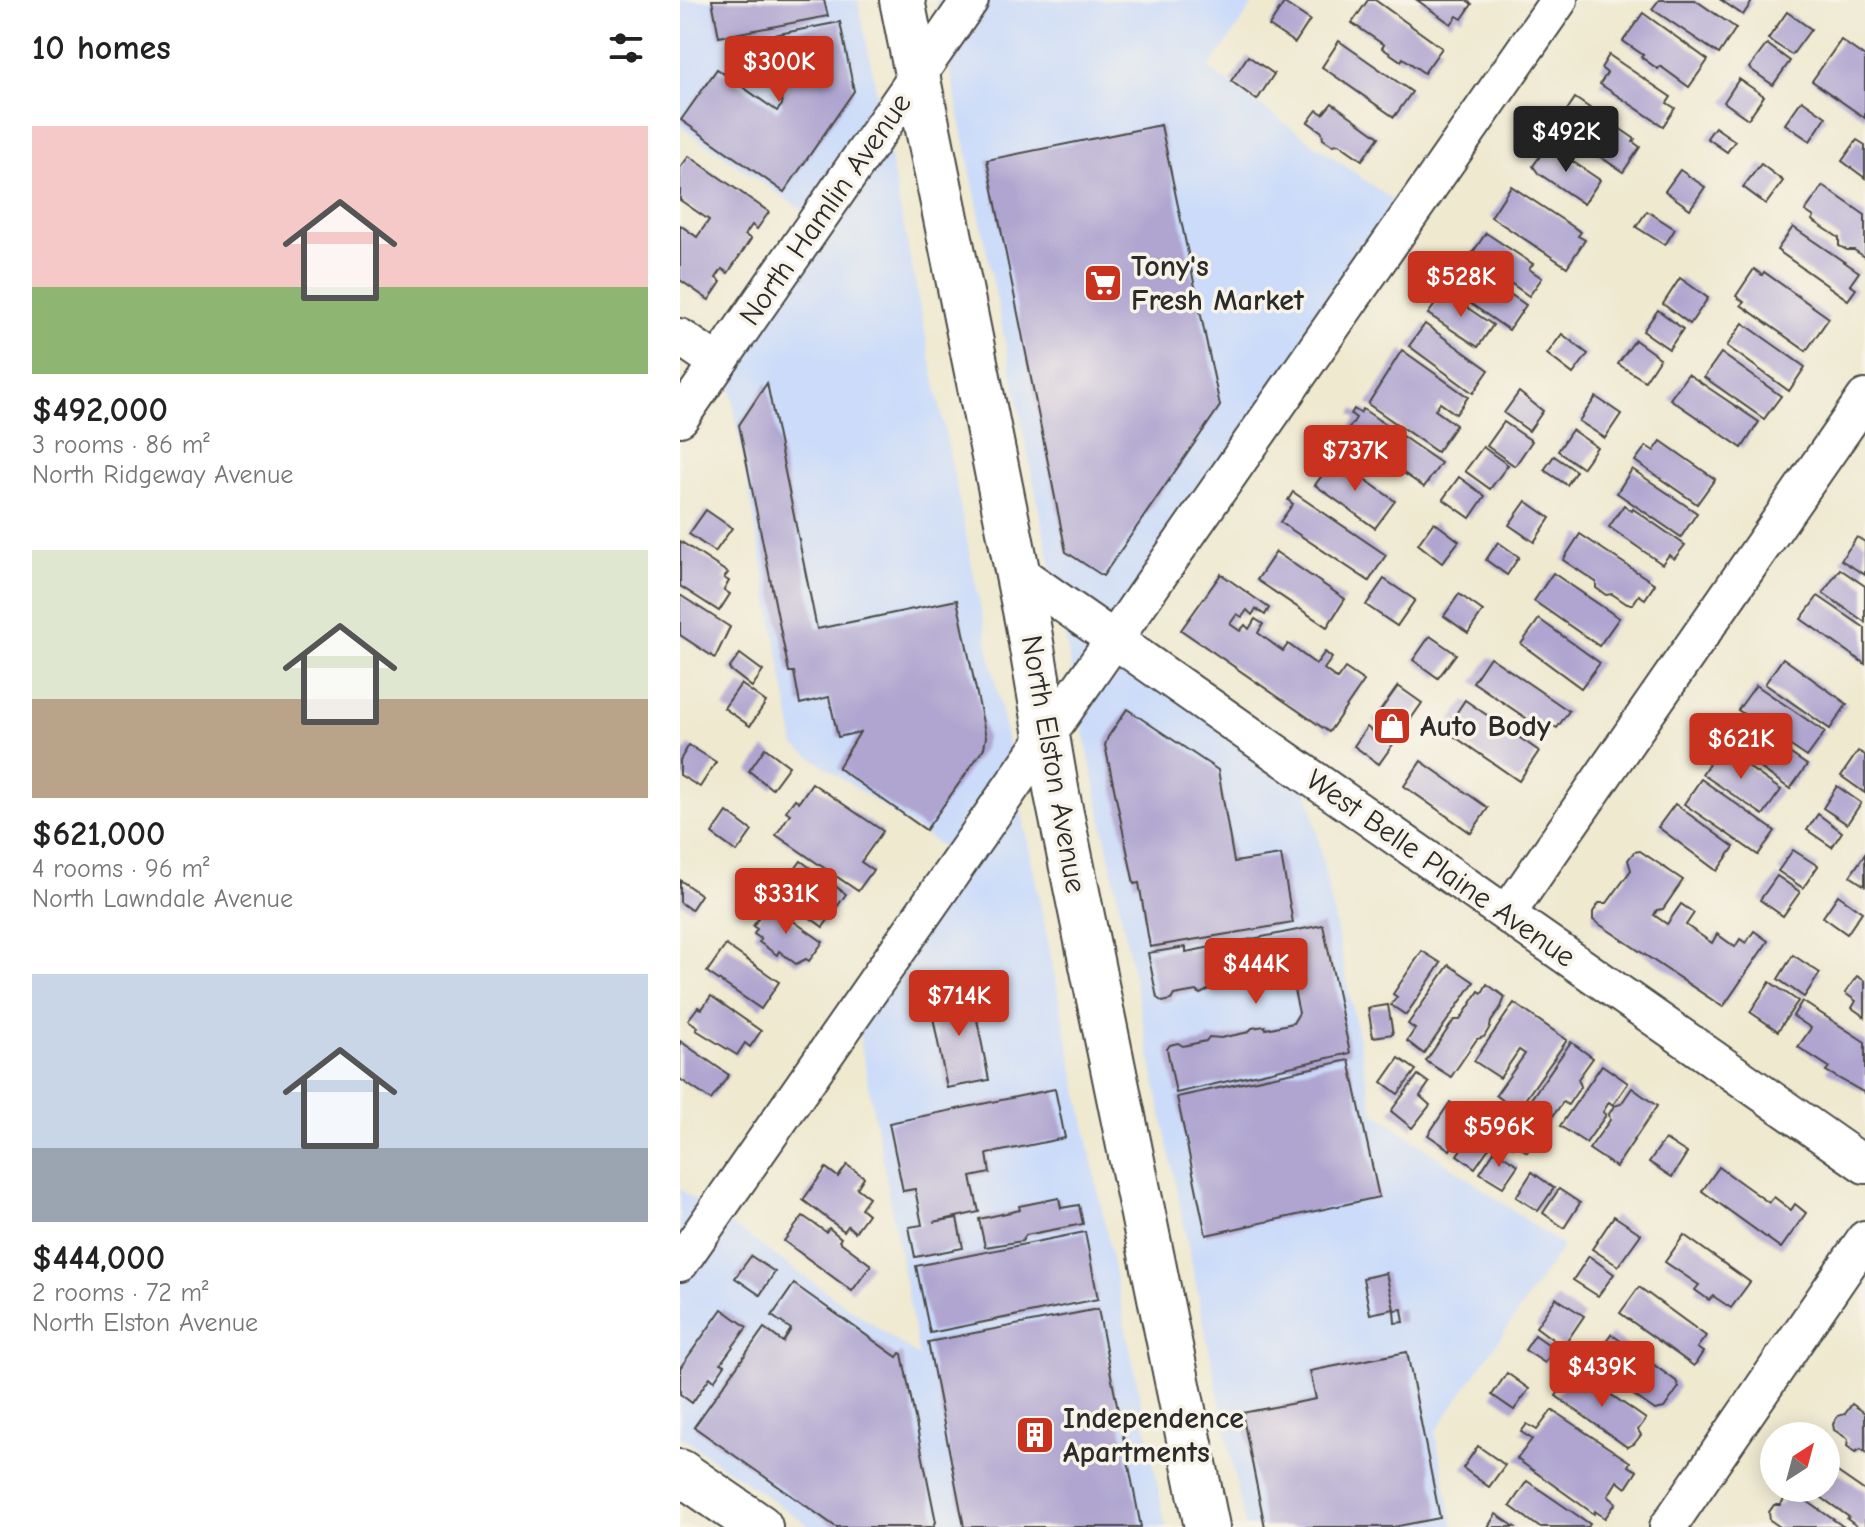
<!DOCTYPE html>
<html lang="en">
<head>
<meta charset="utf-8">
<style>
  body { margin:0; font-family:"Comic Neue",sans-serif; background:#f2f2f2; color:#222; height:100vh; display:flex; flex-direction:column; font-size:30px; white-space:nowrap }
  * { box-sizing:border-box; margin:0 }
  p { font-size:26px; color:#767676 }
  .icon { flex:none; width:44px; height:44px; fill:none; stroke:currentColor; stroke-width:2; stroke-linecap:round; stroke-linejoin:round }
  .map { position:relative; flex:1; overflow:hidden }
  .drawer { display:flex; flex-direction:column; background:#fff; width:680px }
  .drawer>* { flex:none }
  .needle { width:52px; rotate:36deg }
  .fabs { position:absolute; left:1080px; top:1422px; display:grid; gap:16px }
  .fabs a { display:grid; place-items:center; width:80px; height:80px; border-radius:50%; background:#fff; box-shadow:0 4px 20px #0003; font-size:40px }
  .price { position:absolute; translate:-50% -68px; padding:0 18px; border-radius:8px; background:#c8321e; color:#fff; font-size:26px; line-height:52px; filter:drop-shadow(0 2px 4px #0008) }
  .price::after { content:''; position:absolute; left:50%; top:48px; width:24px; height:18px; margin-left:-12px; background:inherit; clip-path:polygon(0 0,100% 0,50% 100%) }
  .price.active { background:#222; color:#fff }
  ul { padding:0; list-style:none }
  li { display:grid; align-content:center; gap:16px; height:424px; padding:0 32px }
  li span { display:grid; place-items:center; height:248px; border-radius:0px; color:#555 }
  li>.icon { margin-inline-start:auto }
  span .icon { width:144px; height:144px; fill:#fffc; stroke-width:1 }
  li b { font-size:34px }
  h2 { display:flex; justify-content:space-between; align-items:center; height:96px; padding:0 32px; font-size:34px }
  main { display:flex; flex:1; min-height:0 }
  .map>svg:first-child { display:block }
  .built { fill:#cbdbf9 }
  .building { fill:#afa5d0 }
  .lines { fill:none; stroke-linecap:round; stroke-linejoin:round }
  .minor-casing { stroke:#484844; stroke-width:40 }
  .major-casing { stroke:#484844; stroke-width:48 }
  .minor { stroke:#fff; stroke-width:36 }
  .major { stroke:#fff; stroke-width:44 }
  .labels { text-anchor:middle; stroke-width:7; stroke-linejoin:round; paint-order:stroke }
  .street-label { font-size:30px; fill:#2b2b2b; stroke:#f7f3e8 }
  .poi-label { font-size:30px; font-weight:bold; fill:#2b2b2b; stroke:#f7f3e8; text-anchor:start }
</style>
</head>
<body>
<main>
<section class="drawer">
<h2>10 homes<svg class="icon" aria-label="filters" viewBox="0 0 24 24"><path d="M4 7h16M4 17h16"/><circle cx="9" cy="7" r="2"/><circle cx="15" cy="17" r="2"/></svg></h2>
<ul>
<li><span style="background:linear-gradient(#f6c9c9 65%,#8fb573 0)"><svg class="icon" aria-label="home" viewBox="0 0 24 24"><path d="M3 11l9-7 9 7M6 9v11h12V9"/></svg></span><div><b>$492,000</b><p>3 rooms · 86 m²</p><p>North Ridgeway Avenue</p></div></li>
<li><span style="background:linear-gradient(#dfe7d0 60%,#b9a48a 0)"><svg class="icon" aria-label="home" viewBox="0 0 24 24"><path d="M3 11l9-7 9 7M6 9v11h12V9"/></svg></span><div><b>$621,000</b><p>4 rooms · 96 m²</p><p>North Lawndale Avenue</p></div></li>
<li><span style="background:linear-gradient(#c9d6e8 70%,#9aa5b1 0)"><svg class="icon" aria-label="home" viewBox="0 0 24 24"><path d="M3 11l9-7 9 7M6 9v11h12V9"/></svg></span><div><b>$444,000</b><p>2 rooms · 72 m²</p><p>North Elston Avenue</p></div></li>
</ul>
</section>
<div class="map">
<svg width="1185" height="1527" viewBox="0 0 1185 1527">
  <rect width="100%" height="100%" fill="#f7f3e8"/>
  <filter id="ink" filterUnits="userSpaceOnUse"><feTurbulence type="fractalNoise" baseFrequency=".0125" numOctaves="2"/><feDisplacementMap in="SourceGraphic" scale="16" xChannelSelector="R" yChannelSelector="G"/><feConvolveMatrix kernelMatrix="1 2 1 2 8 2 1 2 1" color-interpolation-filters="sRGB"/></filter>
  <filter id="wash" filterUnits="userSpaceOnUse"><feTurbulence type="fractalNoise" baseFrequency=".006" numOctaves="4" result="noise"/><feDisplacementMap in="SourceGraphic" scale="32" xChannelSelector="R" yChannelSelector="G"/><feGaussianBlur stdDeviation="1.8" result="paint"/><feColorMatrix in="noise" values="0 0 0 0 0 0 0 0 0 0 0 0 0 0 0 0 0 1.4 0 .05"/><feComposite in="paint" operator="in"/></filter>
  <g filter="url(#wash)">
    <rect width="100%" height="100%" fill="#efe9d0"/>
    <g class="built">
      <path d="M0,0H178L486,1527H131L0,1436V1189L239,1357L176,1017L283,861L115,746L46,363L141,223L0,126Z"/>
      <path d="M256,0H576L529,69L725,209L426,637L626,778L693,1111L883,1246L755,1433L774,1527H565Z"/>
    </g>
    <g id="blocks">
      <g class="building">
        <path d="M32,0H144L148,16L39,37Z"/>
        <path d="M688,0H695L762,48L744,73L723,58L721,61L702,48L704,45L672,23Z"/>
        <path d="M737,0H786L792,4L782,19L777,16L771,24Z"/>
        <path d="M979,0H1015L1056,28L1039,54L972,9Z"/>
        <path d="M1041,0H1073L1063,15Z"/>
        <path d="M604,3L630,20L615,43L589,26Z"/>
        <path d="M1107,12L1131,29L1112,55L1088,39Z"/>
        <path d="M963,13L1028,60L1009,87L980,66L978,69L961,57L963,55L943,41Z"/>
        <path d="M160,22L174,91L104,192L1,120L37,69L97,111L102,105L97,65L83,66L78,38Z"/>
        <path d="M1161,40L1185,57V118L1132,81Z"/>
        <path d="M659,41L732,92L714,117L642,67Z"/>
        <path d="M1087,44L1110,61L1093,85L1069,68Z"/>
        <path d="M929,55L991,97L987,103L995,108L983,126L920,84L927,73L921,68Z"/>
        <path d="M568,56L594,74L577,100L551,81Z"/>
        <path d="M1059,79L1084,96L1068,119L1044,102Z"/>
        <path d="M895,98L955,139L953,142L960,147L943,172L876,127Z"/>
        <path d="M1122,100L1146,117L1130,141L1105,124Z"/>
        <path d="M652,103L699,137L682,160L659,144L652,145L643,139L642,132L628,122L637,110L643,114Z"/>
        <path d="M481,125L540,406L423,576L386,552L307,160Z"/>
        <path d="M1035,127L1055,141L1047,152L1027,138Z"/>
        <path d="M1177,140L1185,145V178L1162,161Z"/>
        <path d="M868,145L920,180L904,204L858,173L853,166Z"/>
        <path d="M9,156L89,212L77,229L72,225L65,235L71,239L48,273L42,269L36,278L41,282L29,300L0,280V225L17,237L29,220L0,200V168Z"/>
        <path d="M1081,164L1103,181L1086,204L1063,187Z"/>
        <path d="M1000,170L1025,187L1010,209L985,191Z"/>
        <path d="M831,186L901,232L898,236L905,240L887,267L811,217Z"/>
        <path d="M1143,186L1185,215V257L1174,250H1167L1159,246V238L1132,220L1134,217L1125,211Z"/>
        <path d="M967,211L995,229L985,245L956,227Z"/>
        <path d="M1113,227L1179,272L1170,285L1176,289L1168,300L1097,250Z"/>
        <path d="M806,233L853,264L849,269L862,278L849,296L791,255Z"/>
        <path d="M782,261L846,305L829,330L765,286Z"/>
        <path d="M1074,269L1082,275L1084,272L1149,318L1126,351L1061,305L1064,302L1056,296Z"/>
        <path d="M1000,278L1028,298L1010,324L983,304Z"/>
        <path d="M764,292L813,325L798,347L748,314Z"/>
        <path d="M978,310L1003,329L989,349L963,331Z"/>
        <path d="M1063,323L1125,367L1109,391L1047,346Z"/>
        <path d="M745,324L809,370L793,393L729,346Z"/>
        <path d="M882,334L908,354L893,374L867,354Z"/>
        <path d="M955,340L980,358L965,381L938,364Z"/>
        <path d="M722,350L788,397L776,414L760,403L755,410L776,425L757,452L688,404Z"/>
        <path d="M1041,353L1101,396L1084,419L1024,377Z"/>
        <path d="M1008,374L1079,422L1062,448L990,399Z"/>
        <path d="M87,383L137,629L277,600L306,737L304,748L246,830L158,768L180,732L158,737L149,697L120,704L114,672H109L59,425Z"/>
        <path d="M839,392L863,411L849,431L824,413Z"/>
        <path d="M916,397L941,414L925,438L899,421Z"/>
        <path d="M674,409L680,413L683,409L761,463L744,487L666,433L676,418L671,414Z"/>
        <path d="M824,422L852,441L835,466L807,446Z"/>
        <path d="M892,430L917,447L902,468L878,451Z"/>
        <path d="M981,441L1035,479L1017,504L955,461L966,446L974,451Z"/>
        <path d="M803,447L828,465L810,489L785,471Z"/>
        <path d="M874,456L896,471L887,485L864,470Z"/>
        <path d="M655,458L715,501L695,528L635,485Z"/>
        <path d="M952,469L1017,513L1001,537L937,493Z"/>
        <path d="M779,477L805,496L790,518L763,499Z"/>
        <path d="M613,492L706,555L689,581L600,522L613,504L608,500Z"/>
        <path d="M846,501L870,518L854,542L829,525Z"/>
        <path d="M944,505L952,511L953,509L1005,545L994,559L989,555L982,564L929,527Z"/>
        <path d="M26,510L52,528L35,552L9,534Z"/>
        <path d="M754,522L779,541L762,563L738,544Z"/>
        <path d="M900,534L975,584L965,599L959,595L953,604H947L932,594L926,595L916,588V582L883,560Z"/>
        <path d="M1177,537L1185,542V575L1161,560Z"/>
        <path d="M0,541L48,573L44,578L49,581L44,590L50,594L39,611L0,586Z"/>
        <path d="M818,542L839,557L827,575L806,560Z"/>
        <path d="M596,552L665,599L647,627L577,580Z"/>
        <path d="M1160,569L1185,586V622L1143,593Z"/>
        <path d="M873,573L939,618L919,646L854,601Z"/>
        <path d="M541,574L589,608L585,615L576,609L572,615L567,610L562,617L557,614L550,624L560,631L565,625L569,629L575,619L583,624L578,633L603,651L608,644L636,664L645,652L652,658L644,669L657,679L665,668L684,681L649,732L501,630Z"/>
        <path d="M704,579L735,600L717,626L686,605Z"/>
        <path d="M779,594L803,611L788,633L764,616Z"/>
        <path d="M0,595L50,627L35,658L0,635Z"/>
        <path d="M1138,596L1185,628V664L1121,619Z"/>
        <path d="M859,619L920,663L901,688L841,644Z"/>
        <path d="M750,636L776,654L758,678L733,660Z"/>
        <path d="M60,654L83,671L72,687L49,669Z"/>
        <path d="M810,657L889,711L877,728L867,722L862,729L793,682Z"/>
        <path d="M1103,658L1167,704L1150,729L1085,684Z"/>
        <path d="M61,684L86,702L70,726L44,708Z"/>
        <path d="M1076,685L1145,732L1127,757L1058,710Z"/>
        <path d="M718,686L742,703L699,764L674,746L687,727L693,732L698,725L693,721Z"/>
        <path d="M785,700L859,751L839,781L765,730Z"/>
        <path d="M447,709L538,770L554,862L601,855L613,923L470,947L459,883L454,884L425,745L428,737Z"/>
        <path d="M1057,717L1127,765L1110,789L1041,740Z"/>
        <path d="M9,745L36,762L20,787L0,775V760Z"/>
        <path d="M1040,747L1101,790L1083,815L1022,774Z"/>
        <path d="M85,748L109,766L92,789L69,771Z"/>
        <path d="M1178,751L1185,755V793L1161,776Z"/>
        <path d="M741,761L808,808L791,833L724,786Z"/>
        <path d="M1021,779L1095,831L1078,855L1004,804Z"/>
        <path d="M132,783L203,831L181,862L193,870L178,891L96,835L110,814L106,811L115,799L119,802Z"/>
        <path d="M1157,786L1181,803L1167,824L1143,808Z"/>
        <path d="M995,804L1054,847L1037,871L978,827Z"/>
        <path d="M47,812L72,831L57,852L32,834Z"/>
        <path d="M1138,814L1162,832L1152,847L1127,830Z"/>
        <path d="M1113,850L1138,866L1123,888L1098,871Z"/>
        <path d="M960,851L1003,880L983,909L977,910L974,915L987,924L1001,904L1014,913L1006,925L1032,943L1037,934L1055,947L1060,939L1066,943L1074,931L1088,941L1043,1007L913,920V912L919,903H927L951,870L948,860L954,852Z"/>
        <path d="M1185,854V886L1170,876Z"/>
        <path d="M121,861L166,894L143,927L97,894Z"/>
        <path d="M1097,876L1120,892L1103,916L1080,900Z"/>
        <path d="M0,880L21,895L11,910L0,902Z"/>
        <path d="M1158,895L1182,912L1167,934L1143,917Z"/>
        <path d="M89,904L143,942L129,961L126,959L116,964L99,951L97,955L79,942L81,939L74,934L77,929L73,926Z"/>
        <path d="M643,925L670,1053L496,1093L487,1049L490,1045L498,1043L503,1046L526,1041L529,1037L541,1038L569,1032L572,1028L585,1026L586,1029L613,1023L619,1013L612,981L603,974L577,980L576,983L564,985L559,982L532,988L520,994L516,991L494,995L491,1000L483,1002L477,998L468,953L506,947V952Z"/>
        <path d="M46,945L99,982L81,1009L27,972Z"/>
        <path d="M742,951L761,963L726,1015L711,1005L717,997L713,994Z"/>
        <path d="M1113,955L1140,973L1124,997L1098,979Z"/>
        <path d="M769,965L794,982L744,1054L727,1041L735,1029L728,1024Z"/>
        <path d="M1177,976L1185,981V1017L1172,1008L1176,1001L1165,993Z"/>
        <path d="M1090,982L1118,1001L1098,1031L1070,1012Z"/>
        <path d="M807,984L825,997L821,1007L811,1022L810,1027L804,1037L797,1039L771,1077L746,1061L774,1020H780L799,991L802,993Z"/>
        <path d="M291,989L309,1080L267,1088L249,997Z"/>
        <path d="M31,996L81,1031L70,1047L65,1043L57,1055L16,1030L18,1027L8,1020L18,1007L22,1009Z"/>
        <path d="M1122,1001L1185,1042V1093L1146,1071L1149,1067L1118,1047L1131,1028L1113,1016Z"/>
        <path d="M834,1003L887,1040L837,1111L816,1095L845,1054L839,1050L820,1078L794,1061Z"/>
        <path d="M708,1005L713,1034L693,1037L688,1008Z"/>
        <path d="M0,1041L49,1075L31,1100L0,1079Z"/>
        <path d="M891,1042L913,1058L898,1079L901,1086L888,1105L883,1102L847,1152L836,1144L833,1147L822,1140Z"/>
        <path d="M719,1058L736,1070L718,1094L702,1082Z"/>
        <path d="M669,1060L699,1197L526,1235L497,1097Z"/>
        <path d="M922,1065L948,1083L933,1105L929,1102L923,1112L926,1115L906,1143L880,1126Z"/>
        <path d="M738,1075L749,1083L740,1096L750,1105L732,1128L711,1111Z"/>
        <path d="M952,1088L977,1106L936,1167L909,1149L930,1120L929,1114L934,1106L941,1104Z"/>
        <path d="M375,1089L385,1138L307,1154L310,1173L291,1177L299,1212L253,1222L277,1218L283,1248L235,1257L229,1227L242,1225L235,1189L223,1191L209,1123Z"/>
        <path d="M770,1102L792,1118L770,1150L748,1135Z"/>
        <path d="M795,1129L813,1142L795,1168L777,1155Z"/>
        <path d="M985,1139L1007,1153L992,1177L969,1162Z"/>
        <path d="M815,1150L838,1165L823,1187L800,1173Z"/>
        <path d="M167,1165L184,1177L177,1188L189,1197L181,1208L188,1214L175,1232L168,1226L164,1231L123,1200L146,1168L158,1177Z"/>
        <path d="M1039,1167L1089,1203L1094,1197L1111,1210L1115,1204L1126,1213L1101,1248L1022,1191Z"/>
        <path d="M852,1172L874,1188L858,1211L836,1197Z"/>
        <path d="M879,1189L900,1203L884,1228L863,1213Z"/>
        <path d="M379,1198L381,1208L399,1205L403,1224L346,1235L342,1241L305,1247L299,1219L340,1210L339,1206Z"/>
        <path d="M123,1216L146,1232L149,1228L161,1238L159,1241L191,1265L172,1291L104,1241Z"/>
        <path d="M934,1216L961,1234L938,1266L912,1249Z"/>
        <path d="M405,1232L418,1299L250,1333L236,1266Z"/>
        <path d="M1004,1235L1070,1282L1051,1308L1033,1296L1029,1300L1015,1290L1019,1285L985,1262Z"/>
        <path d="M71,1256L95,1272L80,1295L55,1278Z"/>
        <path d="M909,1256L934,1274L918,1296L893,1280Z"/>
        <path d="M706,1273L714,1309L690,1314L683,1278Z"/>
        <path d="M114,1284L217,1357L220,1353L222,1354L256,1522L253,1527H156L14,1427L84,1328L103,1342L111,1329L92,1316Z"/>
        <path d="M959,1287L1026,1336L1017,1348L1023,1352L1014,1366L940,1313Z"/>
        <path d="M876,1298L904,1316L883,1347L856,1327Z"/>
        <path d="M42,1309L67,1327L41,1363L45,1365L34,1381L30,1377L12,1403L0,1394V1368Z"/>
        <path d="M418,1309L461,1527H284L248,1342Z"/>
        <path d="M722,1309L724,1322L715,1323L714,1310Z"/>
        <path d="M931,1334L996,1381L999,1387L984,1408L975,1410L909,1364Z"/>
        <path d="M855,1335L875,1349L865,1363L845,1350Z"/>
        <path d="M727,1352L760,1518L713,1527H585L562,1413L636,1399L630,1371Z"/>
        <path d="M894,1369L966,1419L958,1430L961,1435L954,1444L947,1447L876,1396Z"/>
        <path d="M827,1373L849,1389L834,1410L812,1395Z"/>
        <path d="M1172,1404L1185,1413V1452L1181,1449L1175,1452L1167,1446L1168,1439L1154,1430L1153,1424L1158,1416L1165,1414Z"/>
        <path d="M872,1410L950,1462L948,1466L957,1471L946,1488L937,1481L928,1496L936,1503L925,1518L915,1511L914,1514L837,1459L852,1439L841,1432L847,1424L857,1430Z"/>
        <path d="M798,1446L825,1465L809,1487L783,1468Z"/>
        <path d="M1146,1464L1185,1491V1527H1178L1167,1519L1169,1517L1128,1488H1146Z"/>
        <path d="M847,1481L910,1524L908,1527H859L830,1506Z"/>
        <path d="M1111,1490L1164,1527H1100L1090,1520L1089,1512L1094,1505H1100Z"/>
        <path d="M816,1514L835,1527H808Z"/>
      </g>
    </g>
  </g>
  <g filter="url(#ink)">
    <use href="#blocks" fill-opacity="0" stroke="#484844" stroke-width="2"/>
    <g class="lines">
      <defs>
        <g id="minor">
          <path d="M0,337L38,363"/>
          <path d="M0,418L290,0"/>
          <path d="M336,571L1185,1165"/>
          <path d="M827,914L1185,398"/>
          <path d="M0,1263L879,0"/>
          <path d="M988,1527L1185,1239"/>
        </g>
        <g id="major">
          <path d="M222,0L348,625L377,794L527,1527"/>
          <path d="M0,1472L80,1527"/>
        </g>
      </defs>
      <use href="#minor" class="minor-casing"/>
      <use href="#major" class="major-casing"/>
      <use href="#minor" class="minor"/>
      <use href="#major" class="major"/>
    </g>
  </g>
  <defs>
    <symbol id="supermarket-square" viewBox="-11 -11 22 22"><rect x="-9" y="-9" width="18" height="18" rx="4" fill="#c8321e" stroke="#f7f3e8"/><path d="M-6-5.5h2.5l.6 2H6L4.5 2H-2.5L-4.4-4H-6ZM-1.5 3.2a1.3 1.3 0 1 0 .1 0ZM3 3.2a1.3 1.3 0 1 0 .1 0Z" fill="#fff"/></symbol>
    <symbol id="shop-square" viewBox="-11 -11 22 22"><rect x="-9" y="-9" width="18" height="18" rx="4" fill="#c8321e" stroke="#f7f3e8"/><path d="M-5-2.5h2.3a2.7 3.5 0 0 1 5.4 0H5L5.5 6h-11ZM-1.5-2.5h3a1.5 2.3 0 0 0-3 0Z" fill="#fff"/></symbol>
    <symbol id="building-square" viewBox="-11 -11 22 22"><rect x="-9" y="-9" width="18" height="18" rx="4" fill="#c8321e" stroke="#f7f3e8"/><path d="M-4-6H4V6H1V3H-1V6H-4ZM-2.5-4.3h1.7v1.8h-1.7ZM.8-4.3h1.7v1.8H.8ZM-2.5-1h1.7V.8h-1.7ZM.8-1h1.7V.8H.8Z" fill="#fff"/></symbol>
  </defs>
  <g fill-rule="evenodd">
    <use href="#supermarket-square" x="401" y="261" width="44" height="44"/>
    <use href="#shop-square" x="690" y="704" width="44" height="44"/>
    <use href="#building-square" x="333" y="1413" width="44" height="44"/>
  </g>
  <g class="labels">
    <g class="street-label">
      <text transform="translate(145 209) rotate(-55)" y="10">North Hamlin Avenue</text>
      <text transform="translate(374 764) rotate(80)" y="10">North Elston Avenue</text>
      <text transform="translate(761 868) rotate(35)" y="10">West Belle Plaine Avenue</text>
    </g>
    <g class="poi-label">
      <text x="451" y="276">Tony's<tspan x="451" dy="34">Fresh Market</tspan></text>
      <text x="740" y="736">Auto Body</text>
      <text x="383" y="1428">Independence<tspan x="383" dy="34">Apartments</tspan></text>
    </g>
  </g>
</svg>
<div class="fabs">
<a><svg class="needle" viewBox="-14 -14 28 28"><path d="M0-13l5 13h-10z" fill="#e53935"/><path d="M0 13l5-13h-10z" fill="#767676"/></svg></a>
</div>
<b class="price" style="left:99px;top:104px">$300K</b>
<b class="price active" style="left:886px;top:174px">$492K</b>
<b class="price" style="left:781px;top:319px">$528K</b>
<b class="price" style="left:675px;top:493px">$737K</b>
<b class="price" style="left:1061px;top:781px">$621K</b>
<b class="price" style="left:106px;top:936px">$331K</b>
<b class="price" style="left:576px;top:1006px">$444K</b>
<b class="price" style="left:279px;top:1038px">$714K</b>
<b class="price" style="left:819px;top:1169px">$596K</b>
<b class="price" style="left:922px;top:1409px">$439K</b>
</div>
</main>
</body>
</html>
